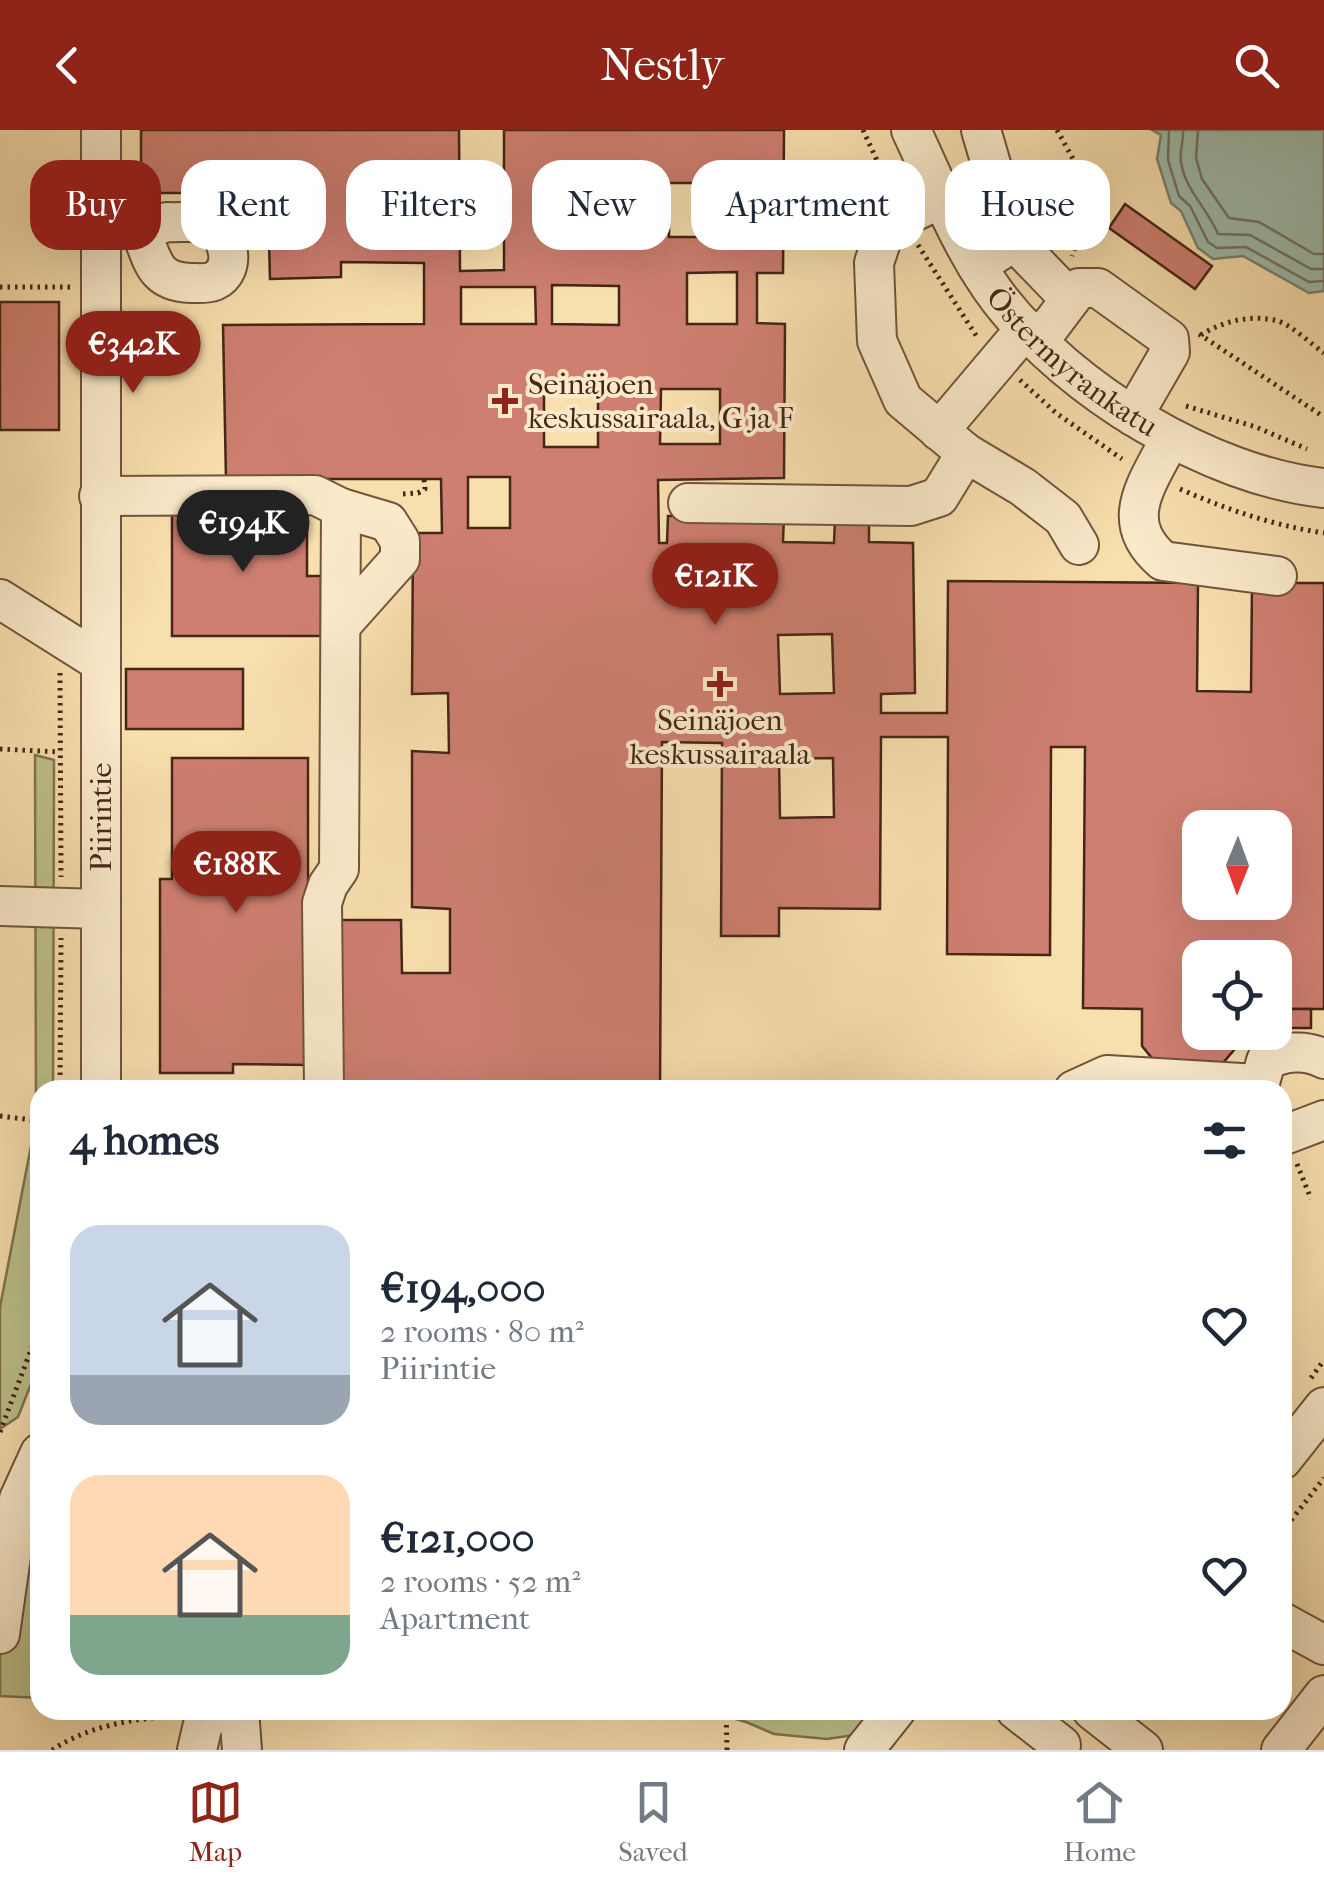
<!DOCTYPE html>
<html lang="en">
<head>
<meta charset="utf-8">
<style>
  body { margin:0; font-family:"IM FELL French Canon",serif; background:#f2f2f3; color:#1f2937; height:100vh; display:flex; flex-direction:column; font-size:38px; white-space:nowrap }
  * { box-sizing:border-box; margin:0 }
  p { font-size:32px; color:#747a83 }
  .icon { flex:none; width:55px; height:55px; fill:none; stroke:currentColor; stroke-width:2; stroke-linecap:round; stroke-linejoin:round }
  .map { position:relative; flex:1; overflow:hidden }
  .side { position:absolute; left:30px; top:950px; width:1262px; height:640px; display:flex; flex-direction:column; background:#fff; border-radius:30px; box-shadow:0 10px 40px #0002 }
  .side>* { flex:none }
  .banner { position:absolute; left:30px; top:30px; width:1265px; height:90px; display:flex; gap:20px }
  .needle { width:65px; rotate:181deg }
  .tools { position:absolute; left:1182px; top:680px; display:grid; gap:20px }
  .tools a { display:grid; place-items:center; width:110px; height:110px; border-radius:20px; background:#fff; box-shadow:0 10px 40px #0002; font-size:50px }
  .price { position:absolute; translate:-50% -85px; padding:0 22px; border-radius:35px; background:#8f2418; color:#fff; font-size:32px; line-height:65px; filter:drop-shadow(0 2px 5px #0008) }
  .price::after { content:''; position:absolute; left:50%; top:60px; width:30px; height:22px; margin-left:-15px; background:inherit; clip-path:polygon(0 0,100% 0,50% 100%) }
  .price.selected { background:#222; color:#fff }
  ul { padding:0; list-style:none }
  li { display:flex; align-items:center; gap:30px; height:250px; padding:0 40px }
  li span { display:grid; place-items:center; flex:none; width:280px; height:200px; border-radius:30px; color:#555 }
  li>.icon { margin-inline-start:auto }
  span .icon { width:120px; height:120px; fill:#fffc; stroke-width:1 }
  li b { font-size:42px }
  h2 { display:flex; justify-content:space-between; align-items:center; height:120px; padding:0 40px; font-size:42px }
  .pill { padding:0 35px; border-radius:30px; background:#fff; box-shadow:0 10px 40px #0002; font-size:35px; line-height:90px }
  .pill.selected { background:#8f2418; color:#fff }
  header { display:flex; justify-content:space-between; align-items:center; height:130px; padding:0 40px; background:#8f2418; color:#fff; font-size:45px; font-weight:600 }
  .tab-bar { display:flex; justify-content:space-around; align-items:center; height:140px; border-top:2px solid #e0e1e3; background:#fff; font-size:28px; color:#747a83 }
  .tab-bar a { display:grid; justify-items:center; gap:5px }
  .tab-bar .selected { color:#8f2418 }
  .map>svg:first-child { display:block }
  .green { fill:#bec18a; stroke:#827450; stroke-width:2.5 }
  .water { fill:#9dbcad; stroke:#7a8071; stroke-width:2.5 }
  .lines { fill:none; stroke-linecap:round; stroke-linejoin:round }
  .shore { stroke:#717162; stroke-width:2.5 }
  .building { fill:#ce7f70; stroke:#452617; stroke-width:2.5; fill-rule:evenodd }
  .minor-casing { stroke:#72543d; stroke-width:42 }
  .path { stroke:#452617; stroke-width:5; stroke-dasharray:2.5 5; stroke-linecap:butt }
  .minor { stroke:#faeaca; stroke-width:38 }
  .poi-dot { fill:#8f2418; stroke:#faeaca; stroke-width:4 }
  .labels { text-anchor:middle; stroke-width:8; stroke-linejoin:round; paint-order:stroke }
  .street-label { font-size:30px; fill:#452617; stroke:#faeaca }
  .poi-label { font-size:30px; fill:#452617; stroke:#faeaca; text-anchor:start }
</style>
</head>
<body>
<header><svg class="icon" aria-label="back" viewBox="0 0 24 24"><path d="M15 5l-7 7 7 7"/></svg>Nestly<svg class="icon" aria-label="search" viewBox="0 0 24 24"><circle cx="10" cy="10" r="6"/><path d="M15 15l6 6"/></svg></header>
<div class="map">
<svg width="1324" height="1620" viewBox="0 0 1324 1620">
  <rect width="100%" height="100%" fill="#f8dfae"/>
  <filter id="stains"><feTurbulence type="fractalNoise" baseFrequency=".002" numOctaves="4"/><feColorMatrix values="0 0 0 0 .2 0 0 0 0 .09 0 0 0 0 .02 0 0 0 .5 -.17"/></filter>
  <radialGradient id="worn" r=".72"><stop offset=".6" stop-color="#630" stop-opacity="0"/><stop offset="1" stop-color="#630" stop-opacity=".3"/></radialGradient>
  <g class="green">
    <path d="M35,625L54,630L53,960H40V1231L18,1287L0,1299V1177L36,990Z"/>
    <path d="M0,1398L40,1411V1568L0,1566Z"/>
    <path d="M705,1580H873L854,1605L827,1609L774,1604L746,1592Z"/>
  </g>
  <path class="water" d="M1152,0H1324V161L1309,163L1243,126L1213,129L1198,118L1181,81L1171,73L1157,29L1161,5Z"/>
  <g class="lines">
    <g class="shore">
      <path d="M1169,0L1168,30L1179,66L1190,76L1208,112L1217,118L1246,117L1309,152L1324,151"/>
      <path d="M1183,0C1184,11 1179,22 1181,32C1185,60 1208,79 1218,104L1250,105L1311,139H1324"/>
      <path d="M1198,0L1196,28L1202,49L1229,88L1259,92L1314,124H1324"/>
    </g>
  </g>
  <g class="building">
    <path d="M141,0H459L460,141L504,140V0H784L783,143H757V193L785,194L784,348L658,350L659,413H667L668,386L738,385H784L783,412L834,413L835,388H869V412L913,413L915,563L881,564V583H947L948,451L1198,453L1197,561L1251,562L1252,453H1324V879H1275V828H1200V902H1245V907L1217,940L1161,939L1142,916V879L1083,878L1085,617H1051L1050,825L947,824L948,607H881L880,779L779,778V806H721L722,613L662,612L660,960H337L335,790H401L402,843H450V779L412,777V621L449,623L448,563L412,564L413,403H442L441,349H226L223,195L424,194V133L341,132V147L270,149L267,37H237L236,63H141ZM572,52H627V103H572ZM669,53H719V107H669ZM737,142V194H687V143ZM552,155L619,156V195L552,194ZM461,157H535L536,194H461ZM661,259H720V314H660ZM544,263H598V317H544ZM468,347H510V398H468ZM832,504L834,563L780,564L778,505ZM833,628L834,687L780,688L779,629ZM1200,698H1275V772H1200Z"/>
    <path d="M1125,74L1212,136L1195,159L1109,98Z"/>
    <rect x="0" y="172" width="59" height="128"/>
    <path d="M172,380H307V446H321V506H172Z"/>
    <rect x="126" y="539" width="117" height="60"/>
    <path d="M172,628H308V935L233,934V943H160V749H172Z"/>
    <rect x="1275" y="879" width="36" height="19"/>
  </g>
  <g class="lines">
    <defs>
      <g id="minor">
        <path d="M101,0V960"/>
        <path id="s1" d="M911,0C938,57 961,119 1000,170C1070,260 1209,346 1324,358"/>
        <path d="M942,68L903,87L884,103L874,133L877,211L903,270L966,323L1023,357L1063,388L1079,415"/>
        <path d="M167,92C179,93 196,90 207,94C229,102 238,140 214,151C207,154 199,153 191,153C159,152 154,137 144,109L151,97Z"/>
        <path d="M1014,111L1070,169"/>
        <path d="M977,136L1026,103L1027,93L993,41L981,0"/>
        <path d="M1039,211L1079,158H1098L1169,209L1170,222L1133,286"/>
        <path d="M939,301L1026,198"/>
        <path d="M1170,309C1148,353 1116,391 1163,431L1277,446"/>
        <path d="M99,366L315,365L341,378L339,739L328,755L322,773L324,960"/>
        <path d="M688,373L911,376L939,367L966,323"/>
        <path d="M341,378L388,392L400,411V429L342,494"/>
        <path d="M0,469L100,532"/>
        <path d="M0,776L101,779"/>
        <path d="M1074,960L1107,945L1258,954"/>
        <path d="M1258,960L1266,931C1283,921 1306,919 1324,929"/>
        <path d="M1282,1006L1324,990"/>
        <path d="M1282,1330L1324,1277"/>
        <path d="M1282,1492L1324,1515"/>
        <path d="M0,1504L19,1369L40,1323"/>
        <path d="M239,1580L242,1620"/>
        <path d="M1016,1580L1061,1615"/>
        <path d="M1092,1580L1143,1620"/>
        <path d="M197,1620L203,1594L217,1580"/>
        <path d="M864,1620L896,1580"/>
        <path d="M1281,1620L1324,1565"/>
      </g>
    </defs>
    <use href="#minor" class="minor-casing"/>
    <g class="path">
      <path d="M863,0L891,61"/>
      <path d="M1057,0L1087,54L1083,94L1072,126"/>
      <path d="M53,37H70"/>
      <path d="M918,115L977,207"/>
      <path d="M0,157H70"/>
      <path d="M1199,204L1324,287"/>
      <path d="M1201,205C1223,191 1251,184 1278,191C1293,196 1311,214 1324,223"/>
      <path d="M1020,250L1056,283L1122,329"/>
      <path d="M1186,276L1256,297L1307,319"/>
      <path d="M1180,359C1228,380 1272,395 1324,403"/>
      <path d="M403,364L418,363L425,359L424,349"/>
      <path d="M60,543L61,747"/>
      <path d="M0,619L60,622"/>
      <path d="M1278,879L1281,890"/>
      <path d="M60,960L61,808"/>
      <path d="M0,986L40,991"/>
      <path d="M1297,1034L1311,1069"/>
      <path d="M1311,1248L1324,1230"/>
      <path d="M0,1302L40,1196"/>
      <path d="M1282,1402L1324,1348"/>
      <path d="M303,1580L726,1587L738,1580"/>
      <path d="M726,1580L727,1620"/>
      <path d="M52,1620C88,1596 132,1589 174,1586"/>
    </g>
    <use href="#minor" class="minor"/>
  </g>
  <g class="poi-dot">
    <path d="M500 256h10v10h10v10h-10v10h-10v-10h-10v-10h10z"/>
    <path d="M715 539h10v10h10v10h-10v10h-10v-10h-10v-10h10z"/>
  </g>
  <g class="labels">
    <g class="street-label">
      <text dy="10" stroke="none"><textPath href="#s1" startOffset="288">Östermyrankatu</textPath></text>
      <text transform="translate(101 687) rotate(-90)" y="10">Piirintie</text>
    </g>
    <g class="poi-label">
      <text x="528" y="264">Seinäjoen<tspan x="528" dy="34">keskussairaala, G ja F</tspan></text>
      <text x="720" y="600" text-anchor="middle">Seinäjoen<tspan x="720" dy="34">keskussairaala</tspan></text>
    </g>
  </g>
  <rect width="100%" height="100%" filter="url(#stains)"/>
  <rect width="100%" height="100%" fill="url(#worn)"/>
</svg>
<div class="tools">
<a><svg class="needle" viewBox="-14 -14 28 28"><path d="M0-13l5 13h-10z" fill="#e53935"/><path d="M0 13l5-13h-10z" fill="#747a83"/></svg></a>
<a><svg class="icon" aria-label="locate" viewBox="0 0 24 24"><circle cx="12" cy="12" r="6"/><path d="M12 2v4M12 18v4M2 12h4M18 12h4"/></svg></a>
</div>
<b class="price" style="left:133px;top:266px">€342K</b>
<b class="price selected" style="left:243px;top:445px">€194K</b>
<b class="price" style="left:715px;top:498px">€121K</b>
<b class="price" style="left:236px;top:786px">€188K</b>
<div class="banner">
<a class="pill selected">Buy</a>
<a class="pill">Rent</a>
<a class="pill">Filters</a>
<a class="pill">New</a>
<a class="pill">Apartment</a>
<a class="pill">House</a>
</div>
<section class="side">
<h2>4 homes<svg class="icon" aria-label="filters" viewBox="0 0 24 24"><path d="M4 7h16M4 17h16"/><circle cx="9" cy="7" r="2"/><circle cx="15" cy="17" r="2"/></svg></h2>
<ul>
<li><span style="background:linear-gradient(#c9d6e8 75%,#9aa5b1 0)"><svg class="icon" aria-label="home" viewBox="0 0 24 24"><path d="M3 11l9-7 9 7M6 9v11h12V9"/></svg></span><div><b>€194,000</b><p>2 rooms · 80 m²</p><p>Piirintie</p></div><svg class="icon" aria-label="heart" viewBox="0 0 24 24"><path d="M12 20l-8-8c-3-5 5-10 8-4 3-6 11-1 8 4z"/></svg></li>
<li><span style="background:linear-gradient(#ffd9b3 70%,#7fa58c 0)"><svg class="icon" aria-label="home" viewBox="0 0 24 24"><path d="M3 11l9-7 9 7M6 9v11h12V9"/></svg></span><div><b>€121,000</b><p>2 rooms · 52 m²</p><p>Apartment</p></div><svg class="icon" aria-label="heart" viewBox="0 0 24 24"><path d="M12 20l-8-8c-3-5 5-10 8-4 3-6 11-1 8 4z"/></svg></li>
</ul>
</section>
</div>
<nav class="tab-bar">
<a class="selected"><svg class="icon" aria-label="map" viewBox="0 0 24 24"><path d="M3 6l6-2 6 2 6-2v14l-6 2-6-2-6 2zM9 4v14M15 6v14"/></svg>Map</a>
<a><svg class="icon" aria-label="saved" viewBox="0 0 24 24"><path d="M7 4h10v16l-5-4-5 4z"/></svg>Saved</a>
<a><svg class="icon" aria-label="home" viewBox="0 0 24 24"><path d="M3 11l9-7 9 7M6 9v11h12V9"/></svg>Home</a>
</nav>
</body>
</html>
